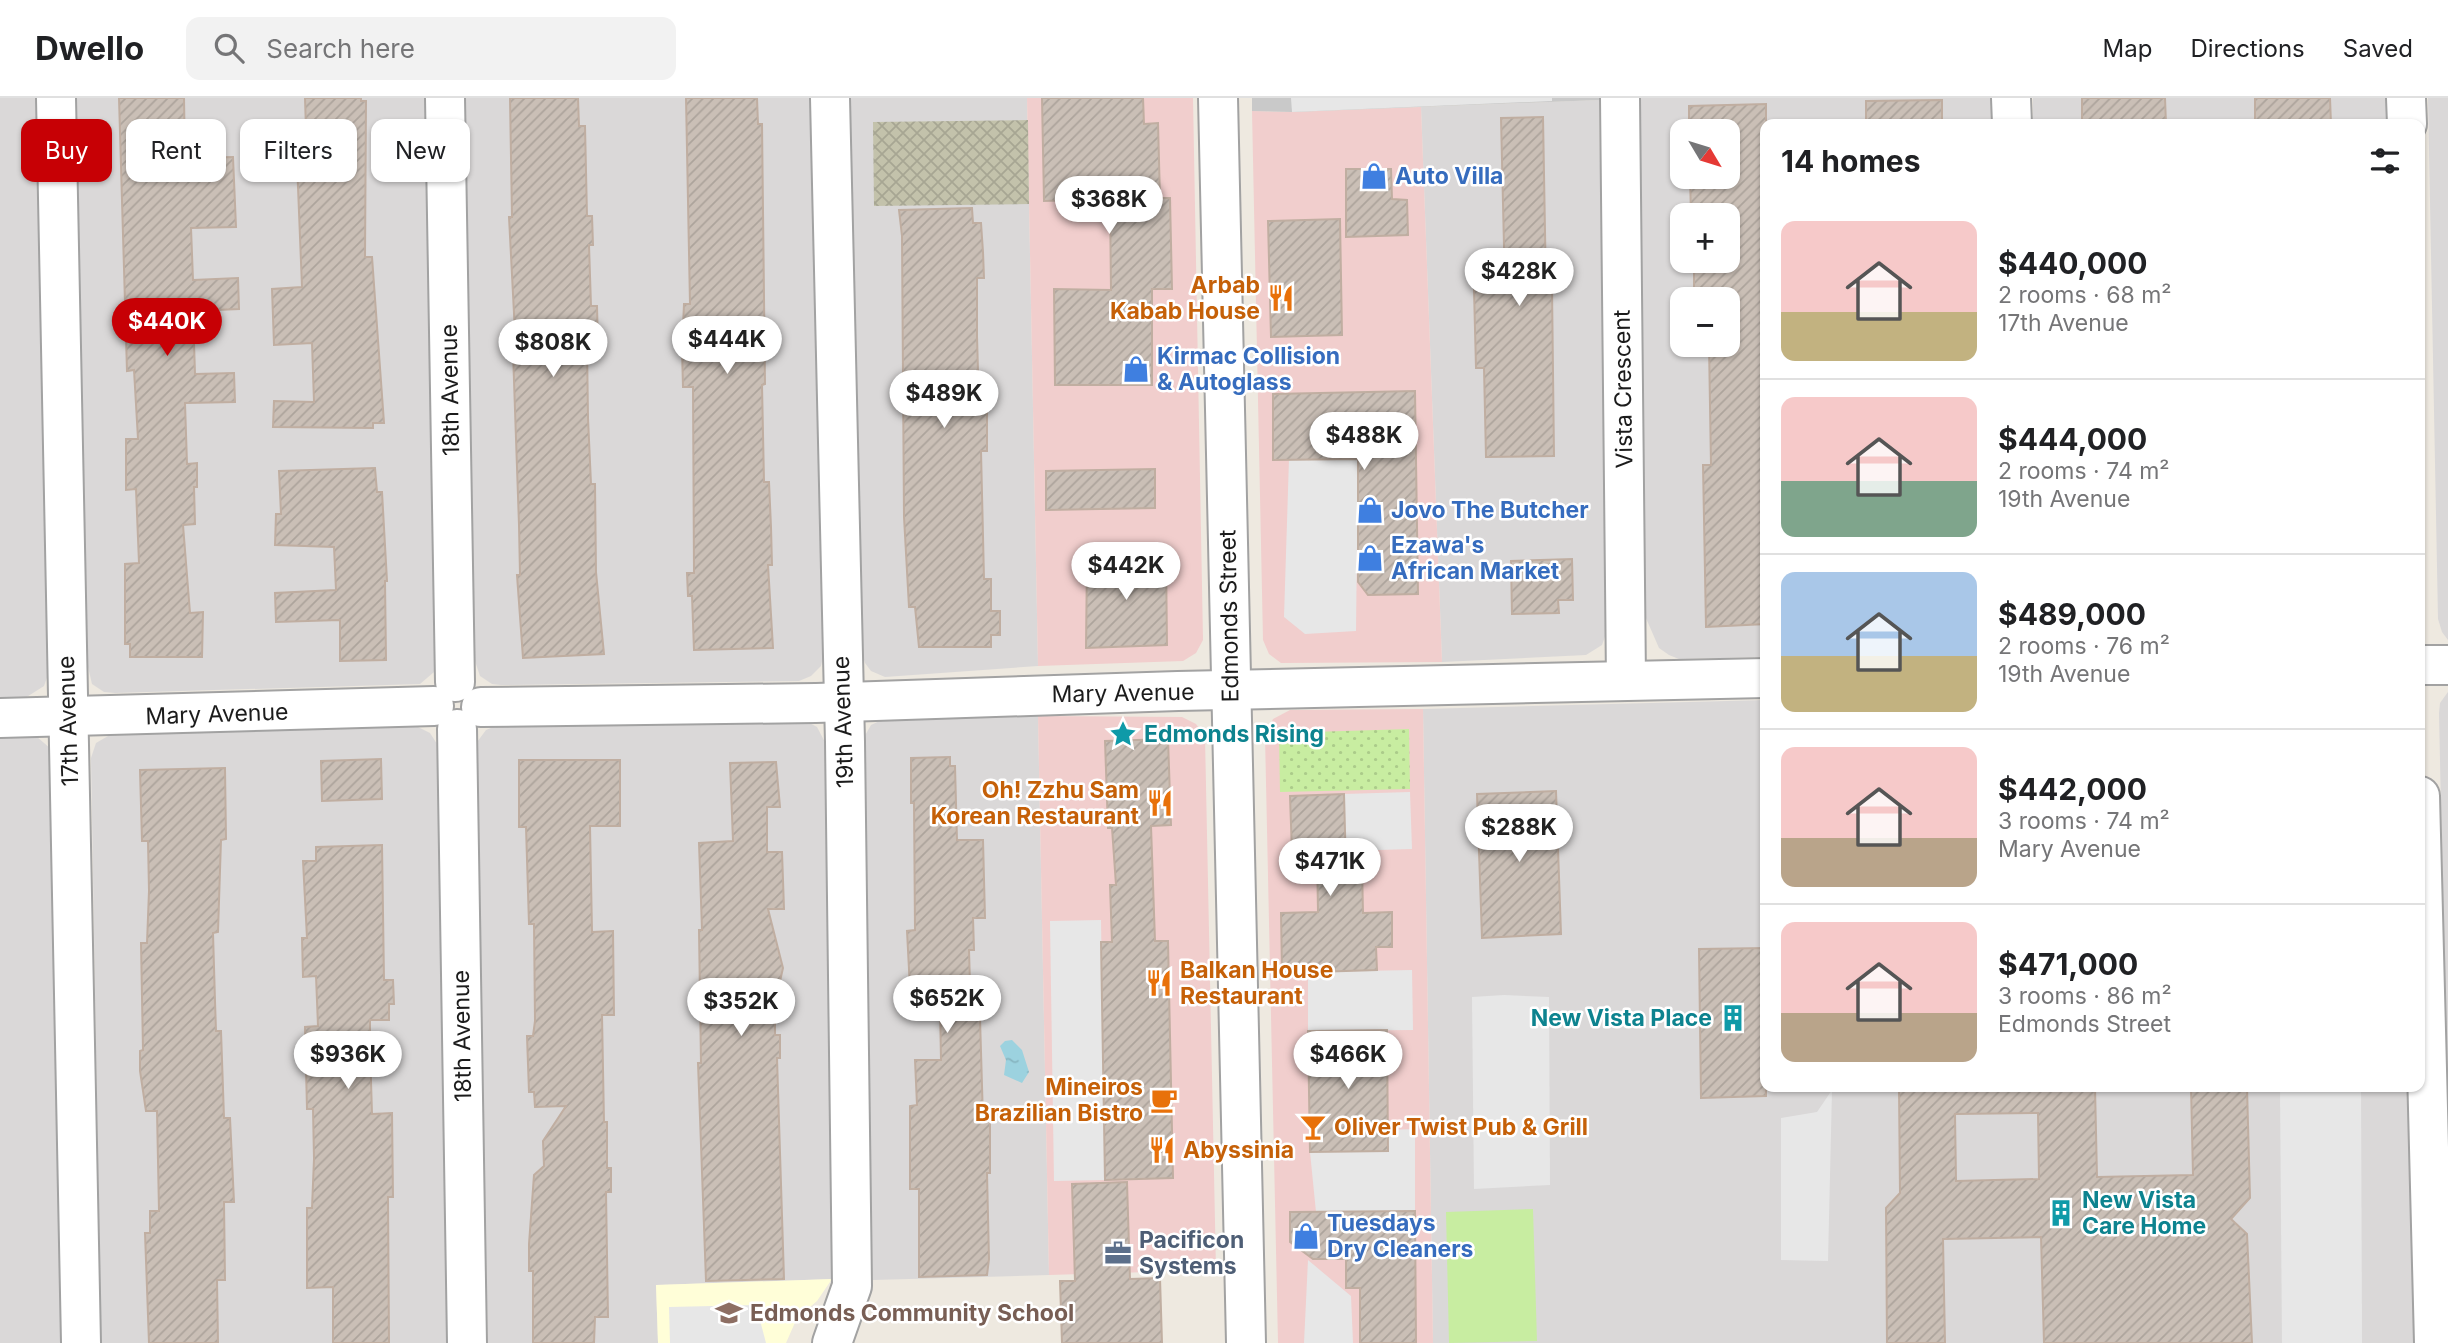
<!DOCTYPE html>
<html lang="en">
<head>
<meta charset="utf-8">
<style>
  body { margin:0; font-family:Inter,sans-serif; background:#f2f2f2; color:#202124; height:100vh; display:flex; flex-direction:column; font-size:26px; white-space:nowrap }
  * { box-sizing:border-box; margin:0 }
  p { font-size:23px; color:#757577 }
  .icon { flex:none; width:38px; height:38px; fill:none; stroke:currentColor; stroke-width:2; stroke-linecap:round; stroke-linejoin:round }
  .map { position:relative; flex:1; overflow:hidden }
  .details { position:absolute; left:1760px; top:21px; width:665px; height:973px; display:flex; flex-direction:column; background:#fff; border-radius:14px; box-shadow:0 2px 5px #0004 }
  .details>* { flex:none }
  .top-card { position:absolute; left:21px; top:21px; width:665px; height:63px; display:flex; gap:14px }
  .needle { width:46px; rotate:128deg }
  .fabs { position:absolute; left:1670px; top:21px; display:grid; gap:14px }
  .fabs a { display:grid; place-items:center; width:70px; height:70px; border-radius:14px; background:#fff; box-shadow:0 2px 5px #0004; font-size:35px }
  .price { position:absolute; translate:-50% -60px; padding:0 16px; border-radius:24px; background:#fff; color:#222; font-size:23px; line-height:46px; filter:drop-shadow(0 2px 4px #0008) }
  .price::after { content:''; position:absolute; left:50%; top:42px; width:21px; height:16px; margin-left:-10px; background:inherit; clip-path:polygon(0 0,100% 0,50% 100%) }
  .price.current { background:#c70005; color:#fff }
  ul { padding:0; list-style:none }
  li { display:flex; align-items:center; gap:21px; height:175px; padding:0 21px }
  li+li { border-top:2px solid #e0e0e0 }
  li span { display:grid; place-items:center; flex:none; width:196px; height:140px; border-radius:14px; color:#555 }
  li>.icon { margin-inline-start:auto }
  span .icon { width:84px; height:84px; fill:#fffc; stroke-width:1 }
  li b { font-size:30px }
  h2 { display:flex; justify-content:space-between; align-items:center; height:84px; padding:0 21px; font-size:30px }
  .tag { padding:0 24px; border-radius:14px; background:#fff; box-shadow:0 2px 5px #0004; font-size:24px; line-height:63px }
  .tag.current { background:#c70005; color:#fff }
  header { display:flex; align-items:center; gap:42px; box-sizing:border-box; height:98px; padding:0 35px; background:#fff; border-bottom:2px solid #e0e0e0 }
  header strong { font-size:33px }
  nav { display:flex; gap:38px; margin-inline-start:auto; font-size:24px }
  .search { width:490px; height:63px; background:#f2f2f2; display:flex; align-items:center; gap:18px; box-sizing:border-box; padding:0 24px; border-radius:14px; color:#757577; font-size:26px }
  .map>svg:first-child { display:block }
  .residential { fill:#dad8d8; fill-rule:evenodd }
  .commercial { fill:#f1cecd }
  .education { fill:#fffed8 }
  .religious { fill:#c9c9c9 }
  .construction { fill:url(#construction-cross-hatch) }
  .grass { fill:url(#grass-dots) }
  .garden { fill:#c8eda1 }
  .parking { fill:#e7e7e7 }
  .water { fill:url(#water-ripples) }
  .building { fill:url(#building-hatch); stroke:#c0aea1; stroke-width:2; fill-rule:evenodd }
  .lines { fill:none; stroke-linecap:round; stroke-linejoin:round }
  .minor-casing { stroke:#a2a2a2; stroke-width:42 }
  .minor { stroke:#fff; stroke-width:38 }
  .labels { text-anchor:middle; stroke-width:5; stroke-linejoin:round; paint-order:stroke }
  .shop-label { font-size:23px; font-weight:bold; fill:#366cbe; stroke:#fff; text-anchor:start }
  .food-label { font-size:23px; font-weight:bold; fill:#c56008; stroke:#fff; text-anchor:end }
  .street-label { font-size:23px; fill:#1b1b1b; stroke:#fff }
  .culture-label { font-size:23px; font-weight:bold; fill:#0d838f; stroke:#fff; text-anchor:start }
  .service-label { font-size:23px; font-weight:bold; fill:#4e5e75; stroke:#fff; text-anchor:start }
  .education-label { font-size:23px; font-weight:bold; fill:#785e54; stroke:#fff; text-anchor:start }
</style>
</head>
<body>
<header>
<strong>Dwello</strong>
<div class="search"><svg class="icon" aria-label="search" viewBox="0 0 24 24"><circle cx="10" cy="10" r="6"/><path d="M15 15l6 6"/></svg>Search here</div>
<nav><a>Map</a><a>Directions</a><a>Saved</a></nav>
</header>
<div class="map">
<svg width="2448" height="1245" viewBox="0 0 2448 1245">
  <defs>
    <pattern id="construction-cross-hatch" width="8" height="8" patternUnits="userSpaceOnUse" patternTransform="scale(1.75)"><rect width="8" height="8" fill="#c3c2ab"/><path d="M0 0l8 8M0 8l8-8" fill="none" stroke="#a7a693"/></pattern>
    <pattern id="grass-dots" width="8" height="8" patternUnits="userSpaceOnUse" patternTransform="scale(1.75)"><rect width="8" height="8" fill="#c8eda1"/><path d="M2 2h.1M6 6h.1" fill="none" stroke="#abcb8a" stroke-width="1.8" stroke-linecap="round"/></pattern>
    <pattern id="water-ripples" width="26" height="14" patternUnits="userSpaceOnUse" patternTransform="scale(1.75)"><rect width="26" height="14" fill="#9cd2df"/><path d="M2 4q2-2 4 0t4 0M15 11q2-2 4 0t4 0" fill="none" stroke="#86b4bf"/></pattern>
    <pattern id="building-hatch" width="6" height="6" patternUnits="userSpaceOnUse" patternTransform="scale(1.75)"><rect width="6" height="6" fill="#cabfb6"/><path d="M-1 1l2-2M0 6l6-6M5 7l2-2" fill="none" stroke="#ada49c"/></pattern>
  </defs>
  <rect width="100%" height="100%" fill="#eee9e0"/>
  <g class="residential">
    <path d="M0,0H39L50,571L44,588L25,600H0Z"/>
    <path d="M76,0H426L436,564L434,574L420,586L115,595L104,594L92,586L88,569Z"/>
    <path d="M463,0H813L824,554L821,568L811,578L799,583L501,587L492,586L480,578L475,563Z"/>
    <path d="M850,0H1027L1038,568L885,579L871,573L865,565L862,555Z"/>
    <path d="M1635,0H1995V26H1766V559L1679,561L1669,557L1659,550L1642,511ZM1682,33H1727V79H1682ZM1682,117H1727V163H1682ZM1682,201H1727V247H1682Z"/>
    <rect x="2033" y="0" width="357" height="26"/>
    <path d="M2428,0H2448V542L2442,534L2438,521Z"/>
    <path d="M1599,2L1607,533L1602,547L1586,557L1442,564L1421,9Z"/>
    <path d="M2448,594V1043L2439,615L2440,605Z"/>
    <path d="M1766,602V989H2409L2414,1245H1433L1423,611Z"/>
    <path d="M890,618H1038L1049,1177L873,1182L868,1153L863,641L871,627Z"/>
    <path d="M802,621L817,629L829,652L838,1151L832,1181L656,1187L658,1245H488L474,656L477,644L486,632L501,626Z"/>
    <path d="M414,627L430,635L439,649L450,1245H101L91,660L96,645L115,634Z"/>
    <path d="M0,638L37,639L51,651L64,1245H0Z"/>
  </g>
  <g class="commercial">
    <path d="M1027,0H1193L1203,542L1196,555L1183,563L1038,568Z"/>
    <path d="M1421,9L1442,564L1281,565L1269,556L1263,542L1252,13L1292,14Z"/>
    <path d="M1423,611L1433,1245H1278L1265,638L1273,621L1290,612Z"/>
    <path d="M1038,618L1182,619L1196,626L1205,639L1216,1172L1049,1177Z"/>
  </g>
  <path class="education" d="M832,1181L817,1203L797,1220L786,1245H658L656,1187Z"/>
  <path class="religious" d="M1252,0H1599V2L1292,14L1252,13Z"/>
  <path class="construction" d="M1028,22L1029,106L874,108L873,24Z"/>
  <path class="grass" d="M1409,631L1410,691L1280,694L1279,635Z"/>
  <path class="garden" d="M1533,1111L1537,1243L1449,1245L1446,1114Z"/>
  <g class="parking">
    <path d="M1291,0H1552V3L1292,14Z"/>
    <path d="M1289,361H1358L1356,533L1305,536L1284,519Z"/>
    <path d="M1410,694L1412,751L1346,753L1344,696Z"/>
    <path d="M1101,822L1105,1082L1054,1083L1050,823Z"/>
    <path d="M1412,872L1413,932L1308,933V874Z"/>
    <path d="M1504,897L1549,899L1550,1087L1474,1091L1472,899Z"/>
    <path d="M2280,989H2361L2362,1245H2282Z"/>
    <path d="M1832,992L1828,1163L1781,1162V1020L1817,1014Z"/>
    <path d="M1415,1031V1113L1316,1114L1310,1054L1388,1053V1032Z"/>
    <path d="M1308,1162L1351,1198L1353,1245H1304Z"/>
    <path d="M756,1207L766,1245H670L669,1209Z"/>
  </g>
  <path class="water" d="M1012,942L1022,952L1029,974L1022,985L1004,977L1006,962L1000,948L1005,943Z"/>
  <g class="building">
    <path d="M119,0H184L185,60L233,59L236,129L191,130L193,182L238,180L239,211L193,213L195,276L234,275L235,304L185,305L187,366L197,365V389H194L195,426L183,427L190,515L203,514L202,559H130V546H125V466L139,465L136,391L126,392V341H138L134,272L127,273Z"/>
    <path d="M305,0H361V3H366L365,159H372L384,325H373V330L273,329L274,303L314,304L312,245L274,247L272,191L302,189L297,64H307Z"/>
    <path d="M510,0H578L579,28H585L587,118H592L593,147H589L591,208H597L598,247H587L588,320L591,386H595L596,474L604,556L523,560L517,477H520L519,427L513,254H516L509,119H512Z"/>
    <path d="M686,0H757L758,26H762L765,286L762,287L764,384H769L771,429L772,467H768L773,550L694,552L692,498H688L687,475H694L693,289H683L682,251L684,206H690Z"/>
    <path d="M1042,0H1143L1144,26L1158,25L1160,100H1170L1172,191H1152V287H1055L1054,191L1111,192L1110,101L1044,103Z"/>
    <path d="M2082,0H2165L2166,26H2082Z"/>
    <path d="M2255,0H2330L2331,26H2255Z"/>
    <path d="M1942,2V26H1866V3Z"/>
    <path d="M1766,6V526L1706,529L1703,367H1711L1709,247H1727V201L1694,200V163H1727V117H1691L1690,79H1727V33H1689V8Z"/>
    <path d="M1543,19L1546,190H1552L1554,358L1486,359L1484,270H1476L1474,192L1505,191L1501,20Z"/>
    <path d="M1346,71H1391L1392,101L1407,102L1408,137L1346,139Z"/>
    <path d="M972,110L973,125H981L983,154L984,180H977V238L979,308H987V353H981L984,481H991V513H1000V537H991V549H919L915,509H909L904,419L902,138L899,112Z"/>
    <path d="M1340,121L1342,237L1271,239L1268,123Z"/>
    <path d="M1415,293L1418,496L1368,497L1358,484V361L1273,362V296Z"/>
    <path d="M375,370L377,394H382L387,483H385L386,562L340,563V522L276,524L275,495L336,492L334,449L275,447L276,416H281L279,373Z"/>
    <path d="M1155,371V410L1046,412V373Z"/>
    <path d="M1166,458L1167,547L1086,550L1087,460Z"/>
    <path d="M1572,461L1573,502H1558L1559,515L1512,516L1511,463Z"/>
    <path d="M1168,641L1171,727L1151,728L1155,843H1168L1173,1080L1105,1082L1101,844H1112L1110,787H1116L1112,730H1108L1105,643Z"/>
    <path d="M950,659V668H955L957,742H983L985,820H973L974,852H969L971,920H980L983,1021H990V1075H987L989,1161L987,1177L919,1179V1091H910V1008L917,1007L915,962H941L940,908L911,910L907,833L915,832L914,705H911V660Z"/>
    <path d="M381,661L382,701L322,703L321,663Z"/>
    <path d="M519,662H620V728H590L592,834L613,833L614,917H602L604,1024H607V1070H611V1094H606L608,1219H595L594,1245H533V1173H529V1146L534,1077L544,1068L543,1043L566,1008L535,1009L534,994H529L527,938H533L535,923L534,826H529L526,729H519Z"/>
    <path d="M776,664L780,709H767V754H782L783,782L784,811H768L783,870L775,905V937H780V960H777L784,1181L706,1183L698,965H701L699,832H702L699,745L733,743L730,665Z"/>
    <path d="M225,670L226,741L221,742L218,834L213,835L215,903L216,933H221L224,1020H230L234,1104H224L225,1182H217L218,1245H149L145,1135H150V1113H159L157,1013H146L140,973V953L143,952L141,845H147L149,793L148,743H142L140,672Z"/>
    <path d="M1556,693L1561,836L1482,840L1477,696Z"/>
    <path d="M1344,696L1346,770L1362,769L1363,815L1392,814V849H1376L1377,872L1282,875L1281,815L1318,814L1317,754L1292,755L1290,698Z"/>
    <path d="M382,747L384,882H393L394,906H389V922H370V950L372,1016L392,1015L393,1099H388L389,1245H333V1189L307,1190V1110H312L314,1061L313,1011H307L305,929L318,928L316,878L303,879L302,840H307L303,763H316V749Z"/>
    <path d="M1766,850V998L1701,1000L1699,851Z"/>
    <path d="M1387,932L1388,1053L1310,1054L1308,933Z"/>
    <path d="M1899,989H2095L2097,1079L2193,1077L2191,989H2247L2250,1100L2231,1121L2247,1136L2252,1245H2044L2041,1139L1943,1141L1945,1245H1887L1886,1110L1900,1095ZM2038,1015L2039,1081L1956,1083L1955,1016Z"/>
    <path d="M1127,1084L1130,1181L1160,1180L1162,1245H1062L1060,1183H1075L1072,1086Z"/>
    <path d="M1415,1113L1416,1245H1360V1190H1346V1161H1313L1290,1144V1114Z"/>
  </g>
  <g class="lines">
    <defs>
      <g id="minor">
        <path d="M56,0L81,1245"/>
        <path d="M445,0L455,584"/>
        <path d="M830,0L845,644L852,1188L832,1245"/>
        <path d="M1218,0L1246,1245"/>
        <path d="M1620,0L1626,582"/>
        <path d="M2011,0L2012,26"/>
        <path d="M2406,0L2407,26"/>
        <path d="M2420,567H2448"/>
        <path d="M481,609L816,605L1178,593L1766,580"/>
        <path d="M0,620L434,608"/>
        <path d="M457,631L467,1245"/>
        <path d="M2420,698L2434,1245"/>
      </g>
    </defs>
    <use href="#minor" class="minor-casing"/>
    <use href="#minor" class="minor"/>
  </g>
  <defs>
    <symbol id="shop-bare" viewBox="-9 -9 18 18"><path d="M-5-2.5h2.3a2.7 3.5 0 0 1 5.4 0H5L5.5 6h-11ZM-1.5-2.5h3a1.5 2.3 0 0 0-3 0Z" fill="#3f7fe0" stroke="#fff" stroke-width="2.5" paint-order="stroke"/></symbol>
    <symbol id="restaurant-bare" viewBox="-9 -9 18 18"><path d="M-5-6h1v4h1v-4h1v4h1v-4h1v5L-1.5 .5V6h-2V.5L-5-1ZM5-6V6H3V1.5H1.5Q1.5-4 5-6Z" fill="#e8710a" stroke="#fff" stroke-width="2.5" paint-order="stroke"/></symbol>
    <symbol id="sight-bare" viewBox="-9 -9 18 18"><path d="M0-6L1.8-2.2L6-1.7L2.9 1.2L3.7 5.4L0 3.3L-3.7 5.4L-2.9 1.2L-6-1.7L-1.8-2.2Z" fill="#0f9aa8" stroke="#fff" stroke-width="2.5" paint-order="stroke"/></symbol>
    <symbol id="building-bare" viewBox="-9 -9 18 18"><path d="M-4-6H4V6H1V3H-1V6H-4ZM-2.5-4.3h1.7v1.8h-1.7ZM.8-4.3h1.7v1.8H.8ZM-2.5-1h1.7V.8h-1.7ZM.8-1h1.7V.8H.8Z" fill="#0f9aa8" stroke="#fff" stroke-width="2.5" paint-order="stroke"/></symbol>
    <symbol id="cafe-bare" viewBox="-9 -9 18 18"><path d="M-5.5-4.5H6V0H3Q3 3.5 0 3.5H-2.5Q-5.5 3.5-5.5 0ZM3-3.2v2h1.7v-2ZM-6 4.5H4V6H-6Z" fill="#e8710a" stroke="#fff" stroke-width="2.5" paint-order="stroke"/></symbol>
    <symbol id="bar-bare" viewBox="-9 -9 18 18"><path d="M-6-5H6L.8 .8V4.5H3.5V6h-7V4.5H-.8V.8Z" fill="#e8710a" stroke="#fff" stroke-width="2.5" paint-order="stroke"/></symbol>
    <symbol id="office-bare" viewBox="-9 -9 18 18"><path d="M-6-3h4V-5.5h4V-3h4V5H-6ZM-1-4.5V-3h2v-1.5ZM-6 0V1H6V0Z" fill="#5c6f8a" stroke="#fff" stroke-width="2.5" paint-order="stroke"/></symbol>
    <symbol id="school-bare" viewBox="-9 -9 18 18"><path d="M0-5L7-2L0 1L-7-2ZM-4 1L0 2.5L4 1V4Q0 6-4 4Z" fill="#8d6e63" stroke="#fff" stroke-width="2.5" paint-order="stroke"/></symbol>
  </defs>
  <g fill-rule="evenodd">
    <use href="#shop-bare" x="1355" y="59" width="38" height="38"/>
    <use href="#restaurant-bare" x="1262" y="181" width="38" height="38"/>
    <use href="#shop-bare" x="1117" y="252" width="38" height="38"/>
    <use href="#shop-bare" x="1351" y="393" width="38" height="38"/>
    <use href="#shop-bare" x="1351" y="441" width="38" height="38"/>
    <use href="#sight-bare" x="1104" y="617" width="38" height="38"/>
    <use href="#restaurant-bare" x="1141" y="686" width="38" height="38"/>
    <use href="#restaurant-bare" x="1140" y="866" width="38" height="38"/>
    <use href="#building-bare" x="1714" y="901" width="38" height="38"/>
    <use href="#cafe-bare" x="1145" y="983" width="38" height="38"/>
    <use href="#bar-bare" x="1294" y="1010" width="38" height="38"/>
    <use href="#restaurant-bare" x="1143" y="1033" width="38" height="38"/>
    <use href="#building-bare" x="2042" y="1096" width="38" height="38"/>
    <use href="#shop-bare" x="1287" y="1119" width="38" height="38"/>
    <use href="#office-bare" x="1099" y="1136" width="38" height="38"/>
    <use href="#school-bare" x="710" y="1196" width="38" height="38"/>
  </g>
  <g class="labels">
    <g class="shop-label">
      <text x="1395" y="86">Auto Villa</text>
      <text x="1157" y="266">Kirmac Collision<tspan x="1157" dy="26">&amp; Autoglass</tspan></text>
      <text x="1391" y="420">Jovo The Butcher</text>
      <text x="1391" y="455">Ezawa's<tspan x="1391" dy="26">African Market</tspan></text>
      <text x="1327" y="1133">Tuesdays<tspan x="1327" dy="26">Dry Cleaners</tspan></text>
    </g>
    <g class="food-label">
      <text x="1260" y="195">Arbab<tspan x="1260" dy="26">Kabab House</tspan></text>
      <text x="1139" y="700">Oh! Zzhu Sam<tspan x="1139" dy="26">Korean Restaurant</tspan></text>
      <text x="1180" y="880" text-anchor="start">Balkan House<tspan x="1180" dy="26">Restaurant</tspan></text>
      <text x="1143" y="997">Mineiros<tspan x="1143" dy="26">Brazilian Bistro</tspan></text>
      <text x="1334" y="1037" text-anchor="start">Oliver Twist Pub &amp; Grill</text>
      <text x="1183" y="1060" text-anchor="start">Abyssinia</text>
    </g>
    <g class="street-label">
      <text transform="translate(1623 291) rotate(-91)" y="8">Vista Crescent</text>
      <text transform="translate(450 292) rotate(-91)" y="8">18th Avenue</text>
      <text transform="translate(1229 518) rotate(-91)" y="8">Edmonds Street</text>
      <text transform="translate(1123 595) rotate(-1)" y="8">Mary Avenue</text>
      <text transform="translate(217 616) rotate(-2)" y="8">Mary Avenue</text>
      <text transform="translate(68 623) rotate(-92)" y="8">17th Avenue</text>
      <text transform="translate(843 624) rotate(-92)" y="8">19th Avenue</text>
      <text transform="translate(462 938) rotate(-91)" y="8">18th Avenue</text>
    </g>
    <g class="culture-label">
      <text x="1144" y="644">Edmonds Rising</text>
      <text x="1712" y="928" text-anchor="end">New Vista Place</text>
      <text x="2082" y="1110">New Vista<tspan x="2082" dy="26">Care Home</tspan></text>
    </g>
    <g class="service-label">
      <text x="1139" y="1150">Pacificon<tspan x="1139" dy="26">Systems</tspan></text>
    </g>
    <g class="education-label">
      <text x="750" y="1223">Edmonds Community School</text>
    </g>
  </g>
</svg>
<div class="fabs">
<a><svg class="needle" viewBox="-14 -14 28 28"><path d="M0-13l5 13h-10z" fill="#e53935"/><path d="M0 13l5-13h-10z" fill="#757577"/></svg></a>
<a>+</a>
<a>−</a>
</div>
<b class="price" style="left:1109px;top:138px">$368K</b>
<b class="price" style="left:1519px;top:210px">$428K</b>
<b class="price current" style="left:167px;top:260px">$440K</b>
<b class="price" style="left:727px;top:278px">$444K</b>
<b class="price" style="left:553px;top:281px">$808K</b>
<b class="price" style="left:944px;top:332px">$489K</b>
<b class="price" style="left:1364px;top:374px">$488K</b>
<b class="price" style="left:1126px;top:504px">$442K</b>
<b class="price" style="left:1519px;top:766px">$288K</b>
<b class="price" style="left:1330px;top:800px">$471K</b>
<b class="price" style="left:947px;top:937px">$652K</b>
<b class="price" style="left:741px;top:940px">$352K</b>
<b class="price" style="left:348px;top:993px">$936K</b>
<b class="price" style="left:1348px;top:993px">$466K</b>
<div class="top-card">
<a class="tag current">Buy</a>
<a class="tag">Rent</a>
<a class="tag">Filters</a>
<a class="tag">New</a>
</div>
<section class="details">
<h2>14 homes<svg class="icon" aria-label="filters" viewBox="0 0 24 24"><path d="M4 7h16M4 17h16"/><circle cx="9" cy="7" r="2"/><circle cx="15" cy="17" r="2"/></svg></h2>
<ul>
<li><span style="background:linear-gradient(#f6c9c9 65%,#c2b280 0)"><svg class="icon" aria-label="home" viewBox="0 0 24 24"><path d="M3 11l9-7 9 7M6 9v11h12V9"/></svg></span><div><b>$440,000</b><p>2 rooms · 68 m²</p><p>17th Avenue</p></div></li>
<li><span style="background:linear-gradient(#f6c9c9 60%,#7fa58c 0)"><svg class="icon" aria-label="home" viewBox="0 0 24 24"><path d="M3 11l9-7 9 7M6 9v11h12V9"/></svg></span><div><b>$444,000</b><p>2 rooms · 74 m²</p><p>19th Avenue</p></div></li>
<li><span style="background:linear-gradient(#a9c7e8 60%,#c2b280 0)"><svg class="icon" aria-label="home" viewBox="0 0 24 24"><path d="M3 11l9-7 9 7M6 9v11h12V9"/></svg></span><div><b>$489,000</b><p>2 rooms · 76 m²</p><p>19th Avenue</p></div></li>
<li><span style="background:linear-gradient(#f6c9c9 65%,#b9a48a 0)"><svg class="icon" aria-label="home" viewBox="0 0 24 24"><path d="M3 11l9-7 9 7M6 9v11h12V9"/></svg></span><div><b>$442,000</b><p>3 rooms · 74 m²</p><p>Mary Avenue</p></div></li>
<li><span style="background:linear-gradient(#f6c9c9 65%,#b9a48a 0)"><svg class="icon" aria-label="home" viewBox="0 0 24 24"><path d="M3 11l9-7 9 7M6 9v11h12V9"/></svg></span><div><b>$471,000</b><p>3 rooms · 86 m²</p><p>Edmonds Street</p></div></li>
</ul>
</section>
</div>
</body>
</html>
